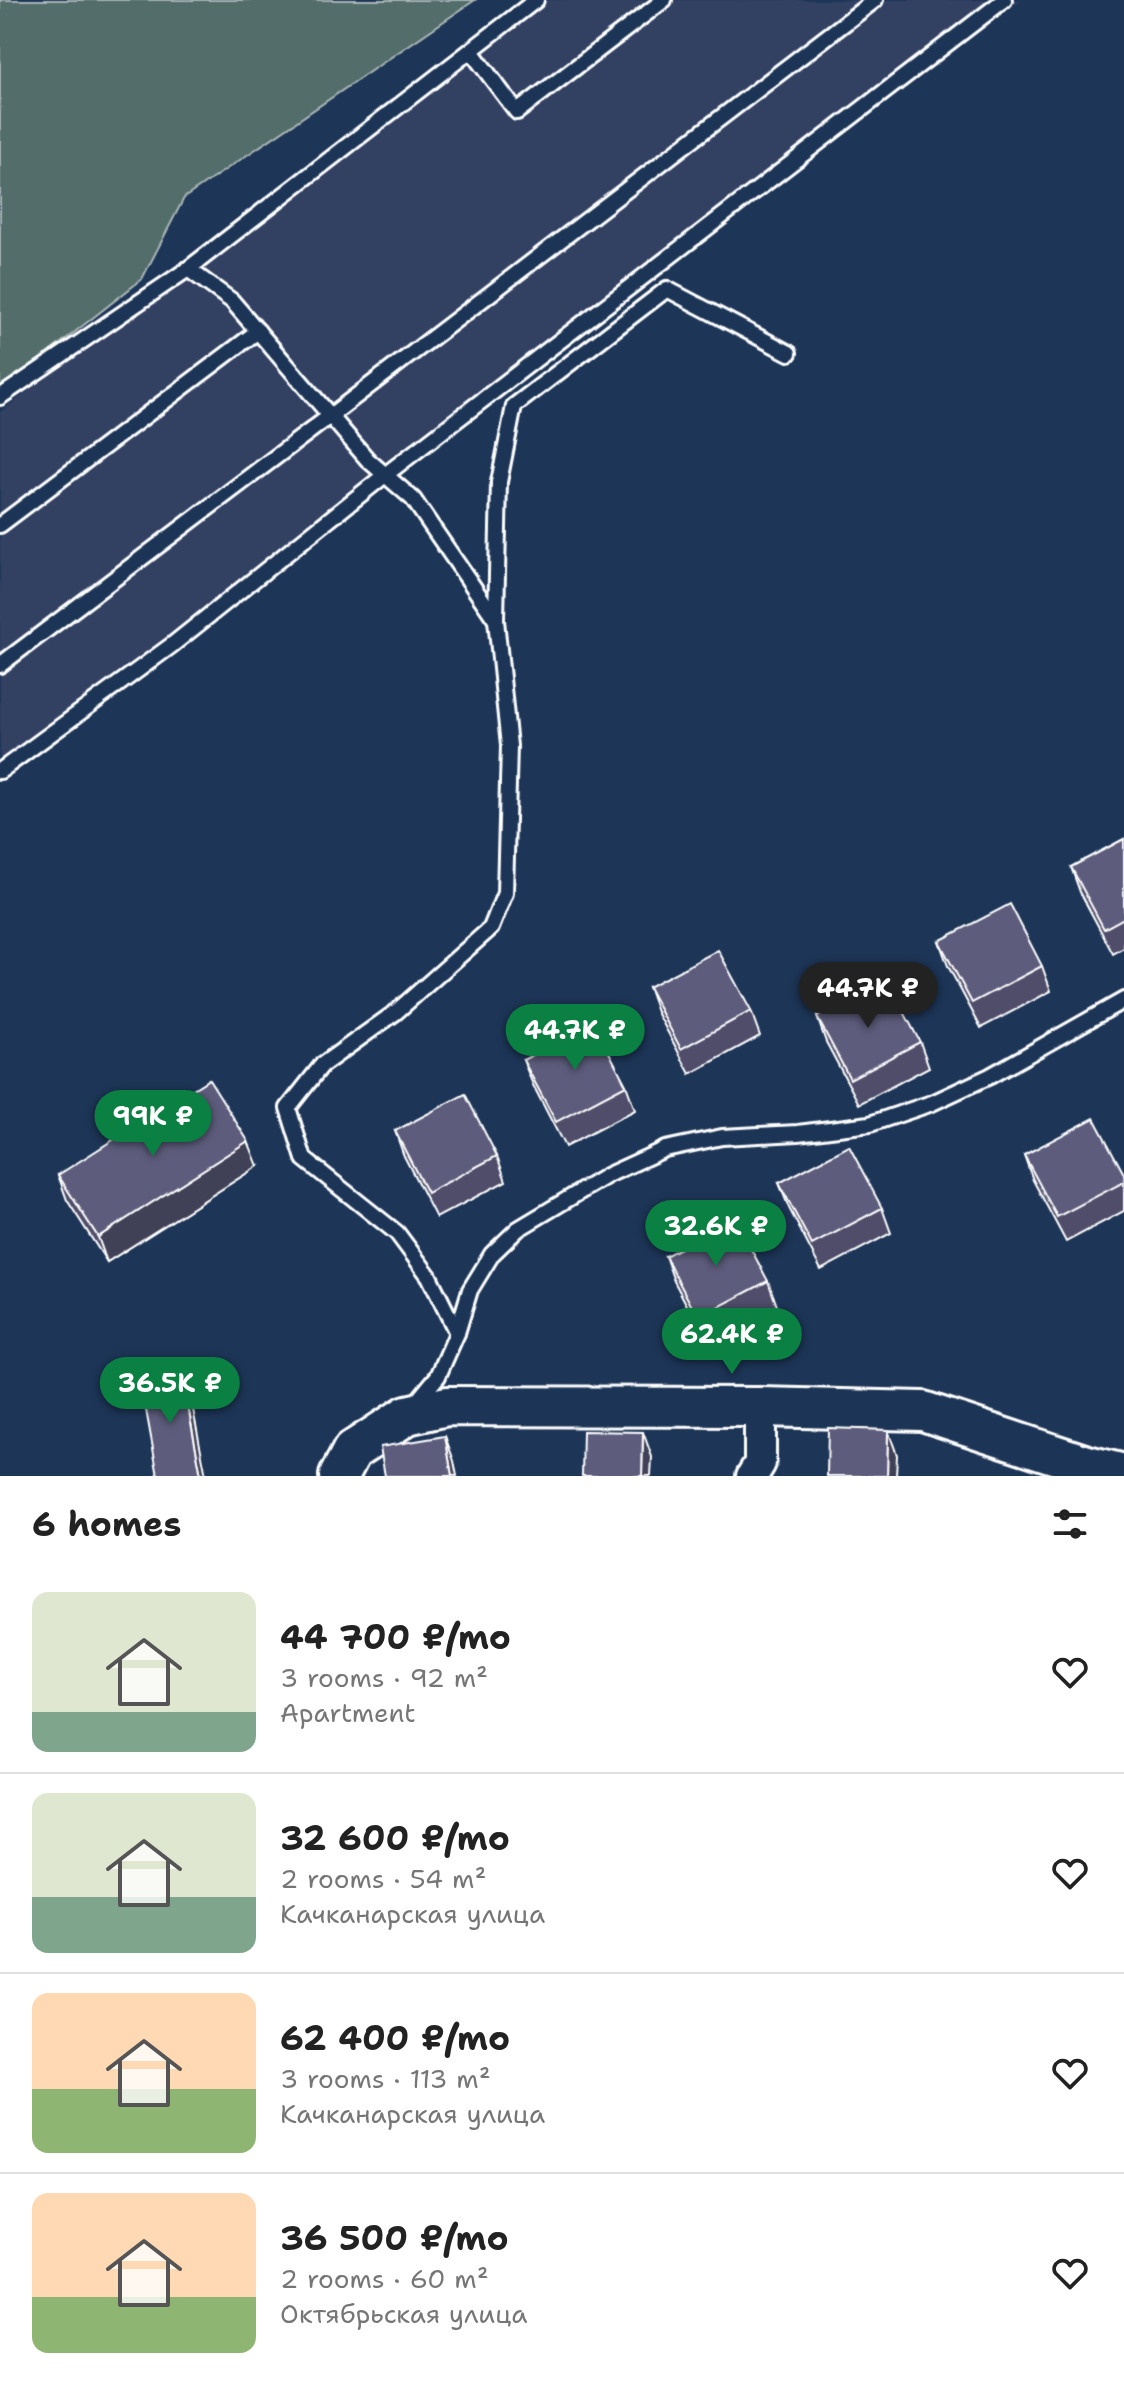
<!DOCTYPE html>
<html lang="en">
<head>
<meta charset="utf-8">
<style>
  body { margin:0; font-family:"Shantell Sans",sans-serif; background:#f2f2f2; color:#222; height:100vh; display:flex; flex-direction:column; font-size:30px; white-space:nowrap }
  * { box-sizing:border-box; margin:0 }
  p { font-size:26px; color:#767676 }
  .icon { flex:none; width:44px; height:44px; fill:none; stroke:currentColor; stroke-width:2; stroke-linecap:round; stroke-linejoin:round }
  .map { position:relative; height:1476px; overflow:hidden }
  .sheet { display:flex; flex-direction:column; background:#fff; flex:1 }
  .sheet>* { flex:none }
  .price { position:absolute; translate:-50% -68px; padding:0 18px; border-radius:28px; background:#0b8043; color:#fff; font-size:26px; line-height:52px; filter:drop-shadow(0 2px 4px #0008) }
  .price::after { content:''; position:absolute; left:50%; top:48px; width:24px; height:18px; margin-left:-12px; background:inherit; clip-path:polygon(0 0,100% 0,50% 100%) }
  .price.active { background:#222; color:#fff }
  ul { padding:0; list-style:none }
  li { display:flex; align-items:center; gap:24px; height:200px; padding:0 32px }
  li+li { border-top:2px solid #e0e0e0 }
  li span { display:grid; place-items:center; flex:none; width:224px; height:160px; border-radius:16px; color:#555 }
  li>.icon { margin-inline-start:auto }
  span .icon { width:96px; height:96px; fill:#fffc; stroke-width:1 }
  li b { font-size:34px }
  h2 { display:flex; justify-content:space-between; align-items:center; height:96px; padding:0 32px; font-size:34px }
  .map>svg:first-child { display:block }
  .built { fill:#304062 }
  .green { fill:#536d6b; stroke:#a9b6b5; stroke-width:2 }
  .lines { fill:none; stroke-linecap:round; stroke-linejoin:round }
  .service-casing { stroke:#fff; stroke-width:20 }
  .minor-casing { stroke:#fff; stroke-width:36 }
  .tertiary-casing { stroke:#fff; stroke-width:44 }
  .service { stroke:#1d3557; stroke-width:14 }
  .minor { stroke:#1d3557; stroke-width:30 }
  .tertiary { stroke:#1d3557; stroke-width:38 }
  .wall { fill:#504e6a; stroke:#fff; stroke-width:2 }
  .shaded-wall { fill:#414056; stroke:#fff; stroke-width:2 }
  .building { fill:#5d5b7b; stroke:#fff; stroke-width:2 }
</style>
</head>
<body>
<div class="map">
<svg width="1124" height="1476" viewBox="0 0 1124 1476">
  <rect width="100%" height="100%" fill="#1d3557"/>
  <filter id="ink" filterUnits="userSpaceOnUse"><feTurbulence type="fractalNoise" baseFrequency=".0125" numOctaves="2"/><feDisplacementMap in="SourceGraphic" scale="16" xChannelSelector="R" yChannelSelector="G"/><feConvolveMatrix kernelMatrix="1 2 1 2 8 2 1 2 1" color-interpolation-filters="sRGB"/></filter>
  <g filter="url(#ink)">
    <path class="built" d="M542,0H1021L0,776V412Z"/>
    <path class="green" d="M0,0H475L184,198L142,279L0,391Z"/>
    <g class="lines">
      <defs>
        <g id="service">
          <path d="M471,51L517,112L664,0"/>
          <path d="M188,269L232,301L368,460L413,499L496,620L509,746L505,893L491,928L396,1012L322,1065L288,1108L304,1159L397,1233L429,1276L457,1333"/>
          <path d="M0,397L188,269L536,0"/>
          <path d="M0,525L258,331"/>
          <path d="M496,620L499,482L514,406L667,289L789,353"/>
          <path d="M0,665L330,416L875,0"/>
          <path d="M0,771L172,645L385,475L1004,0"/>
          <path d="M414,1405L438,1376L457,1333L470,1290L492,1254L518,1229L608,1175L665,1149L722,1137L798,1133L870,1124L932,1103L990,1076L1124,1000"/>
        </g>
        <path id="minor" d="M752,1476L760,1463V1407"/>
        <path id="tertiary" d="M339,1476L352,1451L407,1415L447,1406L760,1407L923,1411L1087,1465L1124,1474"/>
      </defs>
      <use href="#service" class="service-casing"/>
      <use href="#minor" class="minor-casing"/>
      <use href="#tertiary" class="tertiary-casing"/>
      <use href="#service" class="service"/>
      <use href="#minor" class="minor"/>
      <use href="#tertiary" class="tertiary"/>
    </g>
    <g class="wall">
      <path d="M1124,839V948L1113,954L1080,892L1071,867Z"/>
      <path d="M939,941L1042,966L1051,991L981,1028L948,966Z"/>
      <path d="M648,987L751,1011L760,1036L690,1074L657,1012Z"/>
      <path d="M817,1017L920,1042L929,1067L859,1104L826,1042Z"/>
      <path d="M523,1060L626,1085L635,1110L565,1147L533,1085Z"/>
      <path d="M395,1131L497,1156L506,1181L436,1218L404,1156Z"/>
      <path d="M1024,1155L1124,1174V1211L1066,1242L1033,1180Z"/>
      <path d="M258,1166L107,1262L67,1200L58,1175Z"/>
      <path d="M779,1183L882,1208L891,1233L821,1270L789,1208Z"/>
      <path d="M665,1256L768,1281L777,1306L707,1343L674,1281Z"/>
    </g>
    <g class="shaded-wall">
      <path d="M248,1141L258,1166L107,1262L98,1237Z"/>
      <path d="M181,1369L190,1394L206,1476H201Z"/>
      <path d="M888,1430L897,1455L896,1476H887Z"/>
      <path d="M643,1432L652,1457L651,1476H642Z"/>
      <path d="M445,1436L454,1461L457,1476H452Z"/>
    </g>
    <g class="building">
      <path d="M1124,839V918L1104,929L1071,867Z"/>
      <path d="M1010,904L1042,966L972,1003L939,941Z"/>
      <path d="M718,950L751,1011L681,1049L648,987Z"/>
      <path d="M887,980L920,1042L850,1079L817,1017Z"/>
      <path d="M594,1023L626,1085L556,1122L523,1060Z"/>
      <path d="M209,1079L248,1141L98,1237L58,1175Z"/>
      <path d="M465,1094L497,1156L427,1193L395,1131Z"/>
      <path d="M1094,1118L1124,1174V1182L1057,1217L1024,1155Z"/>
      <path d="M849,1146L882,1208L812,1245L779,1183Z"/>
      <path d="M735,1219L768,1281L698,1318L665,1256Z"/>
      <path d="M181,1369L201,1476H158L140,1377Z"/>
      <path d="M828,1428L888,1430L887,1476H827Z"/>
      <path d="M583,1431L643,1432L642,1476H582Z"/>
      <path d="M445,1436L452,1476H385L380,1447Z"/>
    </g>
  </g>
</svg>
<b class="price active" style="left:868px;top:1030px">44.7K ₽</b>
<b class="price" style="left:575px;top:1072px">44.7K ₽</b>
<b class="price" style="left:153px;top:1158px">99K ₽</b>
<b class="price" style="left:716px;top:1268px">32.6K ₽</b>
<b class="price" style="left:732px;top:1376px">62.4K ₽</b>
<b class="price" style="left:170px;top:1425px">36.5K ₽</b>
</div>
<section class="sheet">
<h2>6 homes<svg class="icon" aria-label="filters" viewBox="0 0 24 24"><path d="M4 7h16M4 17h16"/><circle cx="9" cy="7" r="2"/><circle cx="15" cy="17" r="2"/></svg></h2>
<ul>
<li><span style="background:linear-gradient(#dfe7d0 75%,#7fa58c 0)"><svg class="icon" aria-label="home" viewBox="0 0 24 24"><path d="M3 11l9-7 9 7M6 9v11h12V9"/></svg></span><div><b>44 700 ₽/mo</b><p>3 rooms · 92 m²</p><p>Apartment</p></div><svg class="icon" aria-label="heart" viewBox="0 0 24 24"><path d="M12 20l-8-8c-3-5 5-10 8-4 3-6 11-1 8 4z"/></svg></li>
<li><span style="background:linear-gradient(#dfe7d0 65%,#7fa58c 0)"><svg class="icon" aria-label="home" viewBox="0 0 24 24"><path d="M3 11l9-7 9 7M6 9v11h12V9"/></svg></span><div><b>32 600 ₽/mo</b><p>2 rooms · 54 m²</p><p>Качканарская улица</p></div><svg class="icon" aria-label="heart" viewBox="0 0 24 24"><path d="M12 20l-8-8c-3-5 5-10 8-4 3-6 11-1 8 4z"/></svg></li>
<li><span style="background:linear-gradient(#ffd9b3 60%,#8fb573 0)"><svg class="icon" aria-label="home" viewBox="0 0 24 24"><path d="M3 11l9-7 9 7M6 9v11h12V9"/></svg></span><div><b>62 400 ₽/mo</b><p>3 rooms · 113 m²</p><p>Качканарская улица</p></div><svg class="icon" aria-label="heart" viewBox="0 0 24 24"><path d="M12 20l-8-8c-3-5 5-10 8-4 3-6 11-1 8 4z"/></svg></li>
<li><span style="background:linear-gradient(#ffd9b3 65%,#8fb573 0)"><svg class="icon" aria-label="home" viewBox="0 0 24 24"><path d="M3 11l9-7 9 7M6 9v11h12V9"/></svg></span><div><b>36 500 ₽/mo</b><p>2 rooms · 60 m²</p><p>Октябрьская улица</p></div><svg class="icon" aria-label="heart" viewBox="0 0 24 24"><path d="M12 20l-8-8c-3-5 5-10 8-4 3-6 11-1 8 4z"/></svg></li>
</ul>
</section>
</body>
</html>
